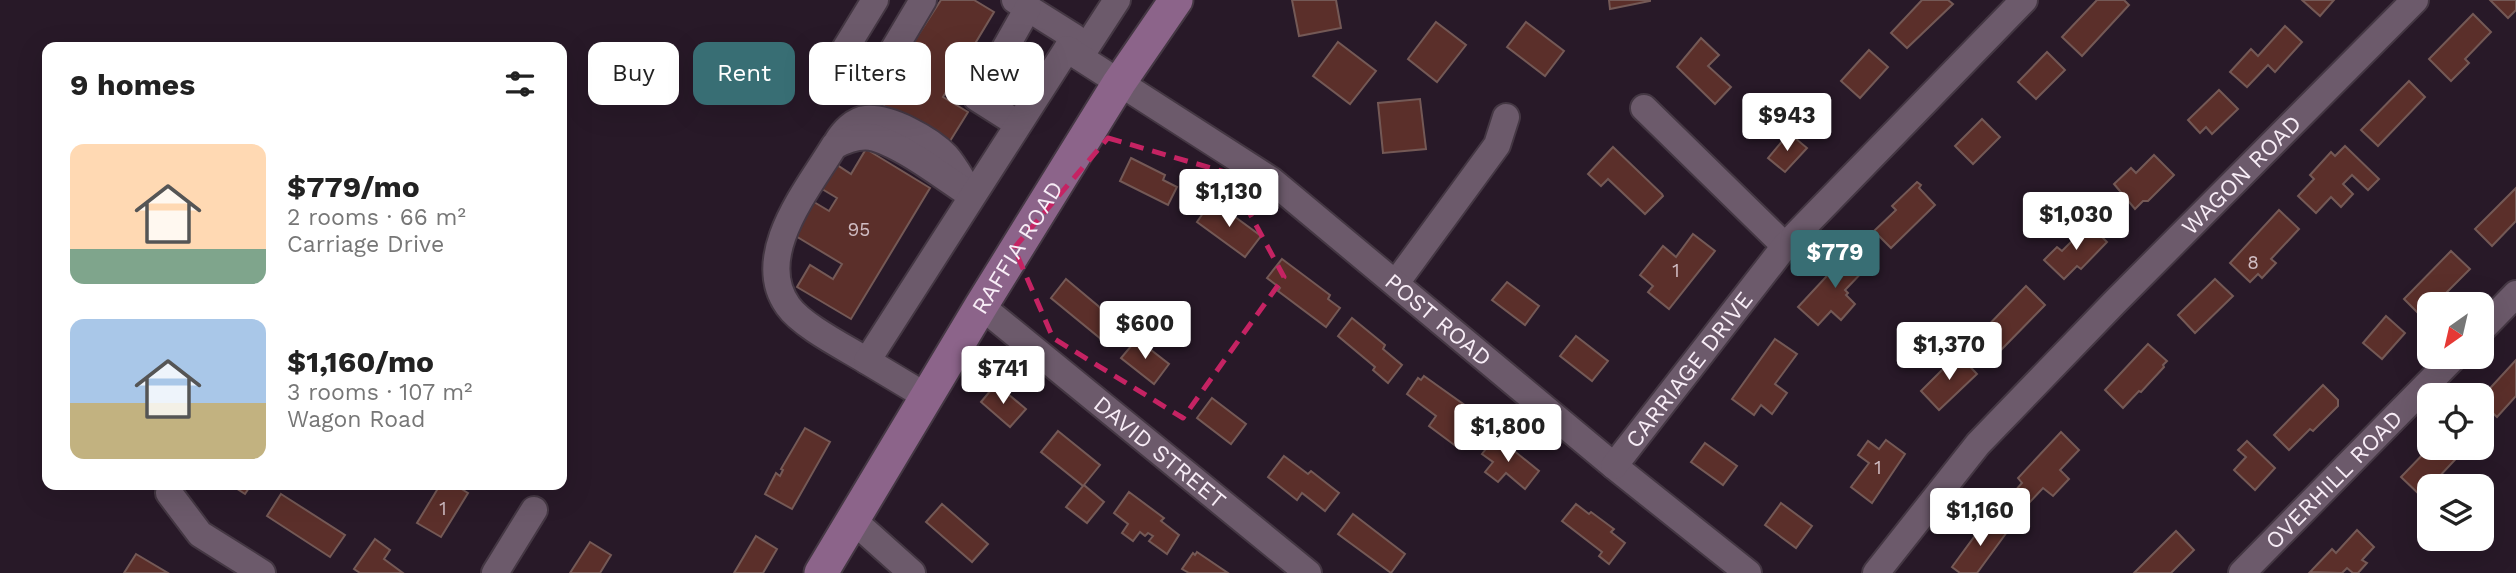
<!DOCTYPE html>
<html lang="en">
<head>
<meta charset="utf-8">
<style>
  body { margin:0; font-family:"Work Sans",sans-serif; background:#f2f2f2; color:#222; height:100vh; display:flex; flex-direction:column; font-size:26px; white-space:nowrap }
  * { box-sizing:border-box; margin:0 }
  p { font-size:23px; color:#767676 }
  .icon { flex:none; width:38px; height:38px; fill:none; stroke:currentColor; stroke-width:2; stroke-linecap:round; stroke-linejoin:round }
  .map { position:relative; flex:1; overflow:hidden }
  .side { position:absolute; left:42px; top:42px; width:525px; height:448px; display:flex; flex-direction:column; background:#fff; border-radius:14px; box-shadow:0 7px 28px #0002 }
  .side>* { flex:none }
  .top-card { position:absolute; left:588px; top:42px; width:665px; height:63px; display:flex; gap:14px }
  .needle { width:46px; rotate:214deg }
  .buttons { position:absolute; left:2417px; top:292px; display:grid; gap:14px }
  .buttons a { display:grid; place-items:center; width:77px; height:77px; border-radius:14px; background:#fff; box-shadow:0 7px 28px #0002; font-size:35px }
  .price { position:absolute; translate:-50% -60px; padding:0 16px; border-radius:7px; background:#fff; color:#222; font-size:23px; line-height:46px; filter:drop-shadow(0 2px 4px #0008) }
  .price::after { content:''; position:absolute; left:50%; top:42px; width:21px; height:16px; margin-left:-10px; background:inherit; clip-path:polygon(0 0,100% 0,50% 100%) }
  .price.on { background:#386e74; color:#fff }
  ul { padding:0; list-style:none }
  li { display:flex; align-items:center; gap:21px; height:175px; padding:0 28px }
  li span { display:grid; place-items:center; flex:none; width:196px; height:140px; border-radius:14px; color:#555 }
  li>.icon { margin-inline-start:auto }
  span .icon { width:84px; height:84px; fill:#fffc; stroke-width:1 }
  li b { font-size:30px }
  h2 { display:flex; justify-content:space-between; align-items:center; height:84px; padding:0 28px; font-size:30px }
  .pill { padding:0 24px; border-radius:14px; background:#fff; box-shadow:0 7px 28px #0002; font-size:24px; line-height:63px }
  .pill.on { background:#386e74; color:#fff }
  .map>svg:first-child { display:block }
  .building { fill:#5b2f2a; stroke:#745956; stroke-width:2 }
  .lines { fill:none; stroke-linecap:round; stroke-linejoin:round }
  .minor-casing { stroke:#443743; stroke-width:30 }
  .major-casing { stroke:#443743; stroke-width:37 }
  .minor { stroke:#6c5a6b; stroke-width:26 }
  .major { stroke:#8c648a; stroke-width:33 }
  .marked { fill:none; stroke:#c52363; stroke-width:5; stroke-dasharray:14 9; stroke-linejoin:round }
  .labels { text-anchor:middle; stroke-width:6; stroke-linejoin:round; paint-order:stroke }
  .number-label { font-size:19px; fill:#d0bdc3 }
  .street-label { font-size:23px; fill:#f7ecf6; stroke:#1f101e }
</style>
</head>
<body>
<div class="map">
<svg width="2516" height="573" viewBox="0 0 2516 573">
  <rect width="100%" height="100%" fill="#281928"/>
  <g class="building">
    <path d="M941,0H974L994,12L943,97L968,112L947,146L883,107L903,74L896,69Z"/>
    <path d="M1292,0H1336L1341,28L1299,36Z"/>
    <path d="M1609,0H1650V1L1610,9Z"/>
    <path d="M1922,0H1948L1953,4L1907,48L1891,33Z"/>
    <path d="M2097,0H2124L2129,5L2082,56L2062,37Z"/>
    <path d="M2302,0H2334L2320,16Z"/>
    <path d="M2490,0H2516V10L2508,18Z"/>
    <path d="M2473,14L2491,32L2465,59L2469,63L2451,81L2429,59Z"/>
    <path d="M1436,22L1466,45L1437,82L1408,59Z"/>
    <path d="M1526,22L1564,51L1545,76L1507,47Z"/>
    <path d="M2285,26L2302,42L2275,72L2268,65L2247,87L2230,72L2251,49L2258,56Z"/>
    <path d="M1701,38L1719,55L1708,66L1731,87L1715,104L1677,67Z"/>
    <path d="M1338,42L1376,71L1350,104L1313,76Z"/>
    <path d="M1869,50L1888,67L1860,98L1841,81Z"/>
    <path d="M2047,52L2065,70L2036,99L2018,82Z"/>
    <path d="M2409,81L2425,97L2378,146L2361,130Z"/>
    <path d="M2219,90L2238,109L2212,134L2206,127L2200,133L2188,120Z"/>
    <path d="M1420,99L1426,149L1383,153L1378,103Z"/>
    <path d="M1982,119L2000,137L1973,164L1955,146Z"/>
    <path d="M1789,133L1807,148L1785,172L1768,158Z"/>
    <path d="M2345,146L2379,179L2368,190L2352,175L2343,184L2353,194L2341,207L2331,197L2316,213L2298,196L2314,179L2310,175L2331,152L2335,156Z"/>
    <path d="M1613,147L1662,194L1663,196L1645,214L1608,179L1601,186L1588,174Z"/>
    <path d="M866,149L930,188L851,319L797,287L810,265L833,279L842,264L794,235L814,202L829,211L837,198L822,189L837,165L851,174Z"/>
    <path d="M2154,155L2174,175L2148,201H2143L2135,209L2114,184L2131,168L2136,173Z"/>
    <path d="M1131,158L1165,175L1163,180L1177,187L1168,205L1120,181Z"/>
    <path d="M1917,182L1921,185L1919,188L1935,205L1891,248L1874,231L1896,210L1892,206Z"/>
    <path d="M2516,188V221L2492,246L2475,229Z"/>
    <path d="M1212,200L1261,236L1245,257L1197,222Z"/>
    <path d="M2279,210L2299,229L2271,259L2276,263L2262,278L2258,274L2250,282L2230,263Z"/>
    <path d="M2089,224L2107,242L2081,269L2077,266L2064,279L2044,260L2057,247L2062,251Z"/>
    <path d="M1693,234L1715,251L1669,309L1648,292L1653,286L1640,275L1663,246L1676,257Z"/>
    <path d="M1852,249L1869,265L1845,290L1848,293L1846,295L1855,304L1841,320L1831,311L1818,325L1798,307Z"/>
    <path d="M2451,251L2470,269L2435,304H2429V311L2423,318L2404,299Z"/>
    <path d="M1282,259L1330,295L1328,299L1340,308L1326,327L1278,291L1280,288L1267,278Z"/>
    <path d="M1066,279L1116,321L1101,339L1051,298Z"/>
    <path d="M2215,279L2233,296L2195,333L2178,315Z"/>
    <path d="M1507,282L1539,306L1525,325L1492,300Z"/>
    <path d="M2026,286L2045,305L1999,352L1980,334Z"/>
    <path d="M2386,316L2405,333L2382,359L2363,343Z"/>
    <path d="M1352,318L1385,345L1383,349L1402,365L1388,383L1373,370L1375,367L1338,336Z"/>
    <path d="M1576,336L1608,361L1592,381L1560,356Z"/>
    <path d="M1137,339L1169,364L1154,384L1121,358Z"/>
    <path d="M1775,339L1797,354L1775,384L1787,393L1772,414L1761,405L1754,415L1732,399Z"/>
    <path d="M2148,344L2167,361L2163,365L2164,367L2141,392L2139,391L2123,408L2105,390Z"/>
    <path d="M1958,354L1977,374L1939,410L1921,391Z"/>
    <path d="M2516,360V396L2497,417L2482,403V397Z"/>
    <path d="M1424,376L1466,406L1462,411L1478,423L1457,447L1429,426L1436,416L1407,394L1418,378L1421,380Z"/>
    <path d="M996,384L1026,409L1010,427L981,402Z"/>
    <path d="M2323,385L2338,400V406L2313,431L2310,429L2289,450L2274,435Z"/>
    <path d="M1212,398L1246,424L1231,444L1197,418Z"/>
    <path d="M805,428L830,442L792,509L765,494L776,473L780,476L783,470L781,469Z"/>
    <path d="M1058,431L1100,465L1084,485L1104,502L1087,523L1066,507L1083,486L1041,452Z"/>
    <path d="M2061,432L2079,450L2060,470L2069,479L2053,496L2043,488L2028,504L2015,491L2022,483L2018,478Z"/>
    <path d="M1496,436L1539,471L1525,489L1506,473L1498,482L1485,472L1493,462L1482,454Z"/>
    <path d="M1886,440L1905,454L1872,503L1851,487L1869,463L1858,455L1868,441L1879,449Z"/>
    <path d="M2247,441L2275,468L2255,490L2234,470L2246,457L2238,450Z"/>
    <path d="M1705,443L1737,466L1723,485L1691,462Z"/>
    <path d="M2429,448H2466L2421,496L2401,477Z"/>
    <path d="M1284,456L1308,474L1311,471L1339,493L1325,511L1302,493L1297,500L1268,477Z"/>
    <path d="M231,485H251L245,494Z"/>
    <path d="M440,485H455L468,493L441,537L417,523Z"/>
    <path d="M1129,492L1164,518L1161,521L1179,535L1167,554L1149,541L1153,536L1148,533L1145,536L1140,532L1133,541L1122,533L1128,524L1114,513Z"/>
    <path d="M281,494L345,535L330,557L267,516Z"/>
    <path d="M1781,503L1812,526L1796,548L1765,525Z"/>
    <path d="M942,504L988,544L972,562L926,522Z"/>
    <path d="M1576,504L1589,514L1591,512L1614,529L1611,532L1625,543L1609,564L1599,556L1602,552L1562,521Z"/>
    <path d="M1353,514L1405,554L1391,573L1338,534Z"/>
    <path d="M1988,518L2007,532L1977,573H1960L1952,567Z"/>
    <path d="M2357,530L2374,547L2362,560L2367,563L2358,573H2353L2347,568L2342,573L2310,572L2332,549L2336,553Z"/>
    <path d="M2176,531L2194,550L2171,573H2134Z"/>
    <path d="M756,536L777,549L763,573H734Z"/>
    <path d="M375,539L390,550L384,559L403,573H360L354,569Z"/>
    <path d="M590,542L611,555L600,573H570Z"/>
    <path d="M1197,552L1228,573H1189L1182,569L1193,553L1195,555Z"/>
    <path d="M136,554L168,573H124Z"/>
  </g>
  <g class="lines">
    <defs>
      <g id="minor">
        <path d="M875,0L842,54L859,68L874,71L891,54L923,0"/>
        <path d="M1015,0L1074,37L1067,49"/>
        <path d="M1080,57L1117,0"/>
        <path d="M1644,108L1785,246"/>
        <path d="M1018,124L977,98L1028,8"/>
        <path d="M837,142C843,132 854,120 866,119C890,117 930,139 946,156C954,165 961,178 968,189"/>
        <path d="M1396,283L1497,145L1506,117"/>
        <path id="s1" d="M981,306L1308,573"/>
        <path d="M2482,329L2516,294"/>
        <path d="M867,361C846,348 802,326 788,306C752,256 808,189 834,146C845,140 858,135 871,137C900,143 946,179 972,196"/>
        <path id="s2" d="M927,397L867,361L1067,49L1271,180L1614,466L1748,573"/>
        <path id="s3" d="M1614,466L1785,246L2024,0"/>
        <path d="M169,493L200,534L262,573"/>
        <path d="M854,521L912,573"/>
        <path d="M495,573L534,510"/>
        <path id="s4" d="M1876,573L1978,444L2114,303L2415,0"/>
        <path id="s5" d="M2242,573L2454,357"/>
      </g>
      <g id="major">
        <path id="s6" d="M821,573L981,306L1119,83L1176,0"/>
      </g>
    </defs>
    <use href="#minor" class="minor-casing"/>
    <use href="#major" class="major-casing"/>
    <use href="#minor" class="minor"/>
    <use href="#major" class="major"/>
  </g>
  <path class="marked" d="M1108,138L1228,173L1284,277L1183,418L1053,338L1014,248Z"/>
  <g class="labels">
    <g class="number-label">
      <text x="859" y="236">95</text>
      <text x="2253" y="269">8</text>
      <text x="1676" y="277">1</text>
      <text x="1878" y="474">1</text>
      <text x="443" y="515">1</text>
    </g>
    <g class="street-label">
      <text dy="8" stroke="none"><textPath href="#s4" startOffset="541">WAGON ROAD</textPath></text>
      <text dy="8" stroke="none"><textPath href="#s6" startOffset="380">RAFFIA ROAD</textPath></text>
      <text dy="8" stroke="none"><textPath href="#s2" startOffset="901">POST ROAD</textPath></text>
      <text dy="8" stroke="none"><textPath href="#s3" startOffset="122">CARRIAGE DRIVE</textPath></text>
      <text dy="8" stroke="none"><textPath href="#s1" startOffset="231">DAVID STREET</textPath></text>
      <text dy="8" stroke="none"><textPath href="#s5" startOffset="131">OVERHILL ROAD</textPath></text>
    </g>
  </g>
</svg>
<div class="buttons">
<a><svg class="needle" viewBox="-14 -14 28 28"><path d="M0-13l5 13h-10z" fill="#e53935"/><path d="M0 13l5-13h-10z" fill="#767676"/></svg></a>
<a><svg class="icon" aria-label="locate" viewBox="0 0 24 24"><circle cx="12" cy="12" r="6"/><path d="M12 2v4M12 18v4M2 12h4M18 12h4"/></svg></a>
<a><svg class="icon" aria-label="layers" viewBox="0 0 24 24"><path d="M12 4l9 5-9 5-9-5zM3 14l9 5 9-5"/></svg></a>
</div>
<b class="price" style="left:1787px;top:153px">$943</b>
<b class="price" style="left:1229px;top:229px">$1,130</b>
<b class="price" style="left:2076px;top:252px">$1,030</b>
<b class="price on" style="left:1835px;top:290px">$779</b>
<b class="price" style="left:1145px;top:361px">$600</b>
<b class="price" style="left:1949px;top:382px">$1,370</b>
<b class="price" style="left:1003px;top:406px">$741</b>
<b class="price" style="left:1508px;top:464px">$1,800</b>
<b class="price" style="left:1980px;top:548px">$1,160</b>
<div class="top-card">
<a class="pill">Buy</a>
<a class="pill on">Rent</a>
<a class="pill">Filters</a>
<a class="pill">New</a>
</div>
<section class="side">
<h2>9 homes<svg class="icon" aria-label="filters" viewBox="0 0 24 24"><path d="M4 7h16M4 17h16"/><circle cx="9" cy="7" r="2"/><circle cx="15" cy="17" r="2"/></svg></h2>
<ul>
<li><span style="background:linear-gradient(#ffd9b3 75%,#7fa58c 0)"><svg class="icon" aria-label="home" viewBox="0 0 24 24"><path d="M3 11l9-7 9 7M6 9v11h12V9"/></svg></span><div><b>$779/mo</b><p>2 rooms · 66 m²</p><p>Carriage Drive</p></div></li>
<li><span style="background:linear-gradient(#a9c7e8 60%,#c2b280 0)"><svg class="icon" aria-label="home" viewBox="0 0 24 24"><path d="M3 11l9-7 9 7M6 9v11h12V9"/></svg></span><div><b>$1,160/mo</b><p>3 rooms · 107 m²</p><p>Wagon Road</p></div></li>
</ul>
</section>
</div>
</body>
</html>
